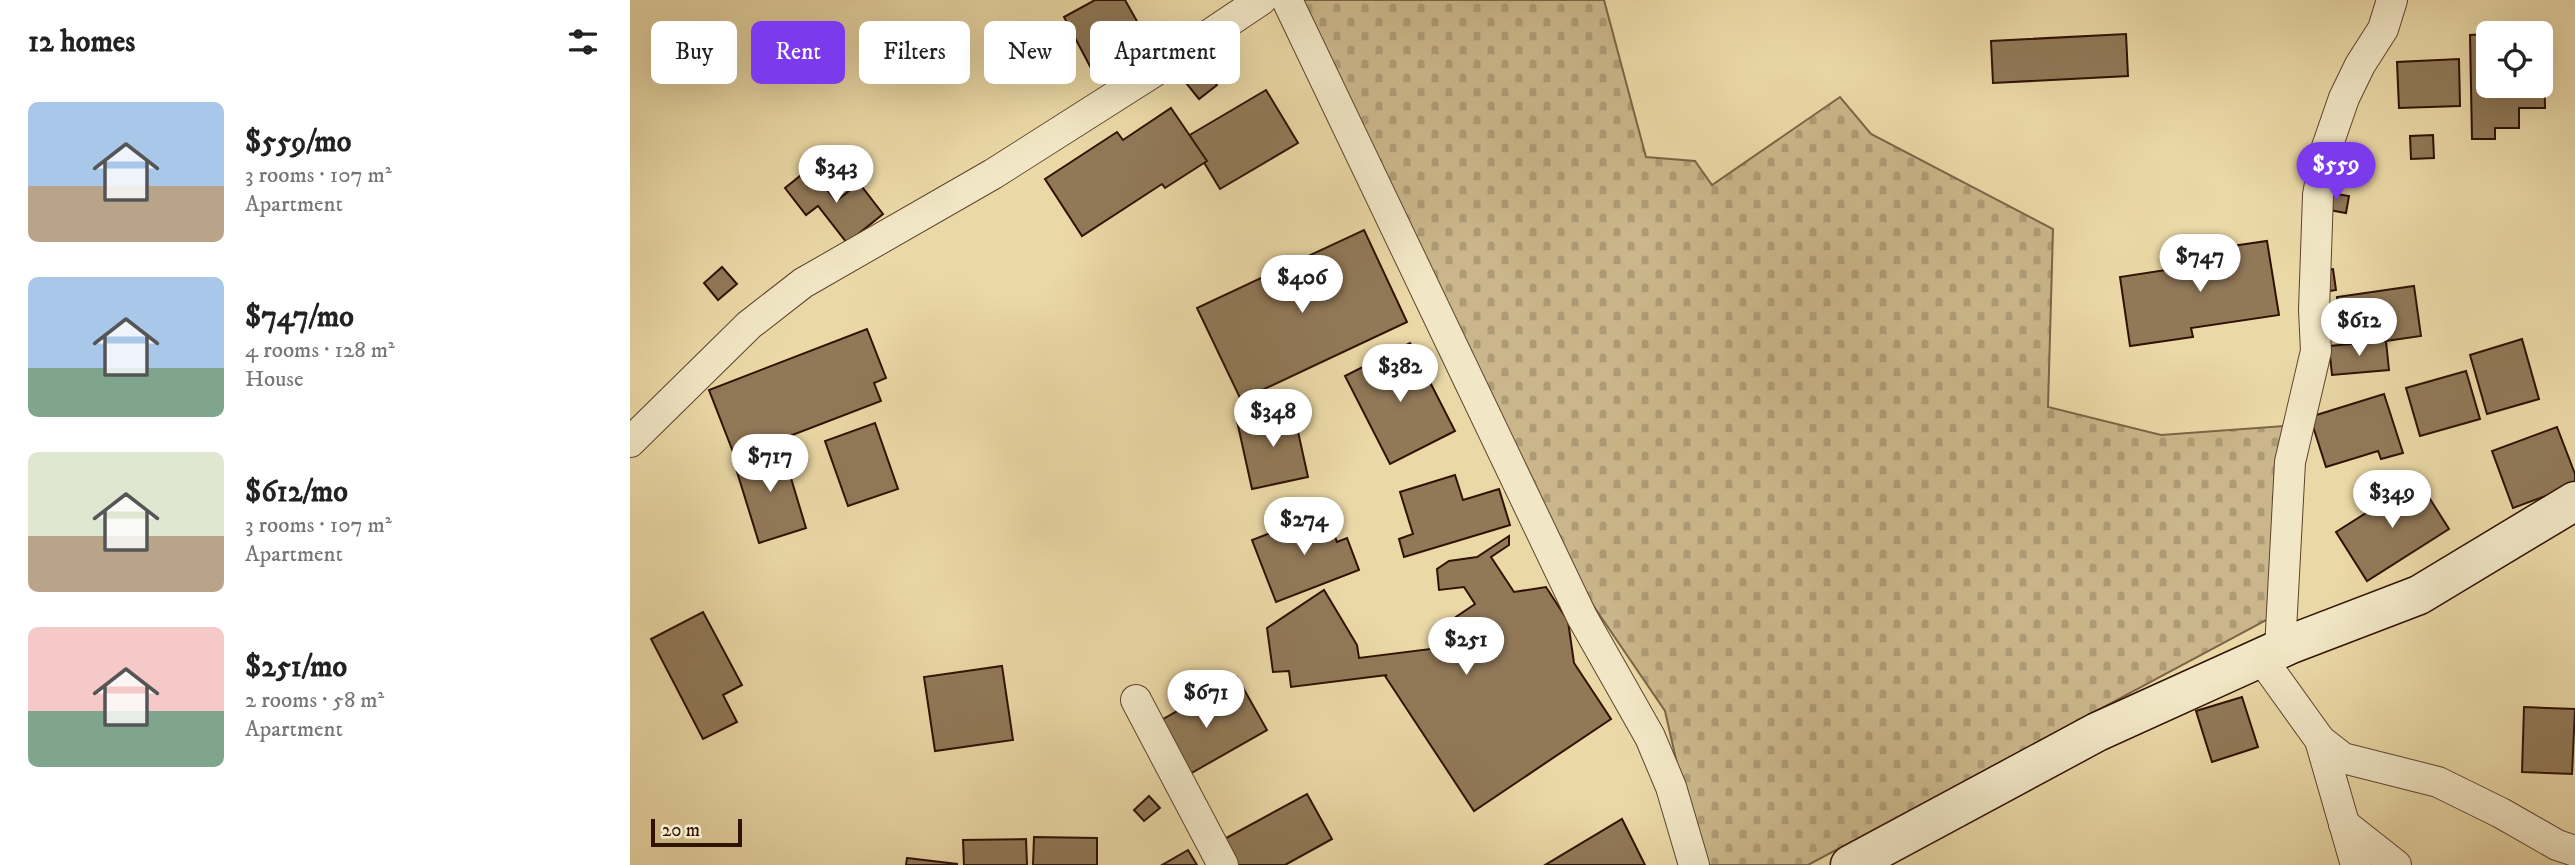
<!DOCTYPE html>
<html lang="en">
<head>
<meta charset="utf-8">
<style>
  body { margin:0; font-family:"IM FELL DW Pica",serif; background:#f2f2f2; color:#222; height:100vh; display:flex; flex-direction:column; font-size:26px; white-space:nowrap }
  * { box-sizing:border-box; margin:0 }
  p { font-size:23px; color:#767676 }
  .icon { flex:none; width:38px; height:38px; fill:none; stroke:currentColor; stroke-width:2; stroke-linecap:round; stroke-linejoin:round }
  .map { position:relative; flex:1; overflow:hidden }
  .panel { display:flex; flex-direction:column; background:#fff; width:630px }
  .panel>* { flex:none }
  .top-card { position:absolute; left:21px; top:21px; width:665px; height:63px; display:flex; gap:14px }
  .controls { position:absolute; left:1846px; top:21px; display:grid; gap:14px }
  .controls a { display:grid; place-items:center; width:77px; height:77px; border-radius:10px; background:#fff; box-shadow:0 7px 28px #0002; font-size:35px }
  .scale { position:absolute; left:21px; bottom:18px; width:91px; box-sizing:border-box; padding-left:7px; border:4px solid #301203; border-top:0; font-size:19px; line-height:24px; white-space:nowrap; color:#301203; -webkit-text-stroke:5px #f1e6c5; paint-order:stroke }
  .price { position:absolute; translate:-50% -60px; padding:0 16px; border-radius:24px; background:#fff; color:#222; font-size:23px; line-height:46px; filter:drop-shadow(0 2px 4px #0008) }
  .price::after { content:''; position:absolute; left:50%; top:42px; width:21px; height:16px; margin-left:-10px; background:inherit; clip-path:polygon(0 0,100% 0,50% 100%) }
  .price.current { background:#7c3aed; color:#fff }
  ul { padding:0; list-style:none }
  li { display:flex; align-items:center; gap:21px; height:175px; padding:0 28px }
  li span { display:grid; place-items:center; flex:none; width:196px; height:140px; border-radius:10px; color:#555 }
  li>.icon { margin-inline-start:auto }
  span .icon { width:84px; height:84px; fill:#fffc; stroke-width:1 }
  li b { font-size:30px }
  h2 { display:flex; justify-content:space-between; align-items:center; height:84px; padding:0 28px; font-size:30px }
  .pill { padding:0 24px; border-radius:10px; background:#fff; box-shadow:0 7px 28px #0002; font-size:24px; line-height:63px }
  .pill.current { background:#7c3aed; color:#fff }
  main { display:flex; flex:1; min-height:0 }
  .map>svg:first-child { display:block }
  .cemetery { fill:url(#cemetery-stones); stroke:#7d6446; stroke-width:2 }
  .building { fill:#917958; stroke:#301203; stroke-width:2 }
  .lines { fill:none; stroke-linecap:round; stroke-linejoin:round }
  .street-casing { stroke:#5e442c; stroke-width:32 }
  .secondary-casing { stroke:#301203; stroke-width:41 }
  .street { stroke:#f1e6c5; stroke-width:30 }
  .secondary { stroke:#f1e6c5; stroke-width:38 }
</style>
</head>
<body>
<main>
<section class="panel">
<h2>12 homes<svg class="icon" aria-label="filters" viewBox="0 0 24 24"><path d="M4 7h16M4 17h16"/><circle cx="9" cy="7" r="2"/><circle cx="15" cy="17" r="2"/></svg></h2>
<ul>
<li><span style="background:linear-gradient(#a9c7e8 60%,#b9a48a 0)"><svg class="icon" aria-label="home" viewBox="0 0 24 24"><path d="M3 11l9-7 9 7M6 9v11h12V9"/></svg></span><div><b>$559/mo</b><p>3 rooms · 107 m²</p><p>Apartment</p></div></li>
<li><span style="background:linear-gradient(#a9c7e8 65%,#7fa58c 0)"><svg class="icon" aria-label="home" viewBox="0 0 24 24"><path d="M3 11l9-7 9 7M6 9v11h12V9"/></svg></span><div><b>$747/mo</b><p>4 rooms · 128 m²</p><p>House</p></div></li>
<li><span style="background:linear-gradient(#dfe7d0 60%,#b9a48a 0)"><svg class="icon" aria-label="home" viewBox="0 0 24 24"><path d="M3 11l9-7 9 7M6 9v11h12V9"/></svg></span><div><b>$612/mo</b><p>3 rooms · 107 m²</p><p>Apartment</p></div></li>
<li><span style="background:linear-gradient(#f6c9c9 60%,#7fa58c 0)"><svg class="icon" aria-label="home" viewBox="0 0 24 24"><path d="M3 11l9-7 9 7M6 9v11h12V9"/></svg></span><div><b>$251/mo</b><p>2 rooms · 58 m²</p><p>Apartment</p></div></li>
</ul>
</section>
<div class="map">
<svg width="1945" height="865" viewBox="0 0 1945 865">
  <defs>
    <pattern id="cemetery-stones" width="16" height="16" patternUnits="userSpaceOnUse" patternTransform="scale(1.75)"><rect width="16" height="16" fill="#cab68a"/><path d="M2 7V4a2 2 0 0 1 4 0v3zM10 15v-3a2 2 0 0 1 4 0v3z" fill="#ae9b75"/></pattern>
  </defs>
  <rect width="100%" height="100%" fill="#ead8a6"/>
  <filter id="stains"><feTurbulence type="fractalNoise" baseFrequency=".00286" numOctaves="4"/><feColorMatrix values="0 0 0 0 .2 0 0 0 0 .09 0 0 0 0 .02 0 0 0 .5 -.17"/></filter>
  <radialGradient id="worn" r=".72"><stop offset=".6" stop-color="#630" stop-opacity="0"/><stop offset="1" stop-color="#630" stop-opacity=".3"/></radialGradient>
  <path class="cemetery" d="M670,0H974L1016,157L1065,161L1082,185L1210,97L1241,134L1423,229L1418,407L1531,435L1654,426L1644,616L1178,865H1078L1058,812L1035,711L954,592Z"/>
  <g class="building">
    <path d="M465,0H495L517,39L462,70L434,17Z"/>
    <path d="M1496,34L1498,76L1363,83L1361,41Z"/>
    <path d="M1858,34V86H1911V34H1914L1915,108H1889V128H1865V139H1842L1840,35Z"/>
    <path d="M1829,59L1830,106L1769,108L1767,62Z"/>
    <path d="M575,68L587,85L569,99L556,83Z"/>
    <path d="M636,90L668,143L590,189L558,136Z"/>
    <path d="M541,108L577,161L535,188L532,184L452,236L415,179L487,132L493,140Z"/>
    <path d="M1803,135L1804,158L1781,159L1780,136Z"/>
    <path d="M180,168L206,201L229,183L253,214L217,243L188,206L176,215L155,188Z"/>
    <path d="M1695,192L1719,196L1716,213L1693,209Z"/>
    <path d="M734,230L777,322L611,400L567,308Z"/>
    <path d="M1637,241L1649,315L1561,328L1563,337L1500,346L1490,277L1562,266L1560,252Z"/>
    <path d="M92,267L107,284L88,300L74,283Z"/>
    <path d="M1703,269L1706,290L1688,293L1685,271Z"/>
    <path d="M1784,286L1791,336L1714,347L1707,297Z"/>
    <path d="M237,329L256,378L244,383L251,401L105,457L79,390Z"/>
    <path d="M1892,339L1909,399L1857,414L1840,355Z"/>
    <path d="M1756,341L1759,370L1702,375L1699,346Z"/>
    <path d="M780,343L825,431L760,464L715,376Z"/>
    <path d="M1836,371L1850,419L1790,436L1776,388Z"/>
    <path d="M1754,394L1773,453L1751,459L1748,451L1696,467L1680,417Z"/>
    <path d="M663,409L678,477L622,489L607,421Z"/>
    <path d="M245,423L268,489L218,506L195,441Z"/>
    <path d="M1927,427L1945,474V485L1883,508L1862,451Z"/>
    <path d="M151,445L176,528L129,543L103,459Z"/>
    <path d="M825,475L833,500L869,489L880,525L774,557L769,539L783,534L770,492Z"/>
    <path d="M1788,480L1819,529L1737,581L1706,532Z"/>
    <path d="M696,512L707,542L717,538L729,570L646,602L622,540Z"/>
    <path d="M879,536V545L861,557L884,592L916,587L938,621L944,663L981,719L844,811L755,676L757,675L661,687L659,671L643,672L637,628L694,590L727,645L729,658L817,647L814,625L845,604L834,587L809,590L807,569L819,561L847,557Z"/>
    <path d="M73,612L112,685L93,695L107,722L73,739L21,639Z"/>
    <path d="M372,666L383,740L305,751L294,677Z"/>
    <path d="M607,677L637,730L544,783L514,730Z"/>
    <path d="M1612,697L1628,747L1582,762L1566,711Z"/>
    <path d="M1894,707L1945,709L1942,774L1892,772Z"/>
    <path d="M677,794L702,839L655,865H599L587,843Z"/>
    <path d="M519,796L530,808L514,821L504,810Z"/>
    <path d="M992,819L1015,865H915Z"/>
    <path d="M404,837L467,838V865H403Z"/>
    <path d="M396,839L397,865H334L333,840Z"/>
    <path d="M558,850L567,865H532Z"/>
    <path d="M277,858L327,864V865H276Z"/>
  </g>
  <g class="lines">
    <defs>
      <g id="street">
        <path d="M657,0L952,617L1020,737L1041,787L1064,865"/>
        <path d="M0,442L119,325L173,283L363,174L525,71L631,0"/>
        <path d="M1650,649L1660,462L1686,351L1684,310L1688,195L1696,150L1714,98L1730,65L1753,29L1762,0"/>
        <path d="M1631,658L1690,740L1713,758L1808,782L1871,813L1927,845L1945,851"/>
        <path d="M506,700L593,865"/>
        <path d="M1690,740L1726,865"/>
        <path d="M1714,824L1766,865"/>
      </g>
      <path id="secondary" d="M1220,865L1467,732L1661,644L1789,595L1945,501"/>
    </defs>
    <use href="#street" class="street-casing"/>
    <use href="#secondary" class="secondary-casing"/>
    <use href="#street" class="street"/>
    <use href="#secondary" class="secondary"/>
  </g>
  <rect width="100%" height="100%" filter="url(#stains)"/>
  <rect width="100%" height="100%" fill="url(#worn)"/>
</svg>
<div class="controls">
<a><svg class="icon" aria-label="locate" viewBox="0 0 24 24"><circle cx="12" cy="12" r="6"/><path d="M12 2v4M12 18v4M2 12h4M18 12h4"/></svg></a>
</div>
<div class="scale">20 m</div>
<b class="price current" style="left:1706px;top:202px">$559</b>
<b class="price" style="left:206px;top:205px">$343</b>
<b class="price" style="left:1570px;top:294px">$747</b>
<b class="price" style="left:672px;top:315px">$406</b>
<b class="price" style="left:1729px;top:358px">$612</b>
<b class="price" style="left:770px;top:404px">$382</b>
<b class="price" style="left:643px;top:449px">$348</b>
<b class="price" style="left:140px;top:494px">$717</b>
<b class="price" style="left:1762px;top:530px">$349</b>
<b class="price" style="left:674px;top:557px">$274</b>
<b class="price" style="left:836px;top:677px">$251</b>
<b class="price" style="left:576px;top:730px">$671</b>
<div class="top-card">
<a class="pill">Buy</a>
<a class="pill current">Rent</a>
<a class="pill">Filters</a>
<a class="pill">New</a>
<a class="pill">Apartment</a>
</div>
</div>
</main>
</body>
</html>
